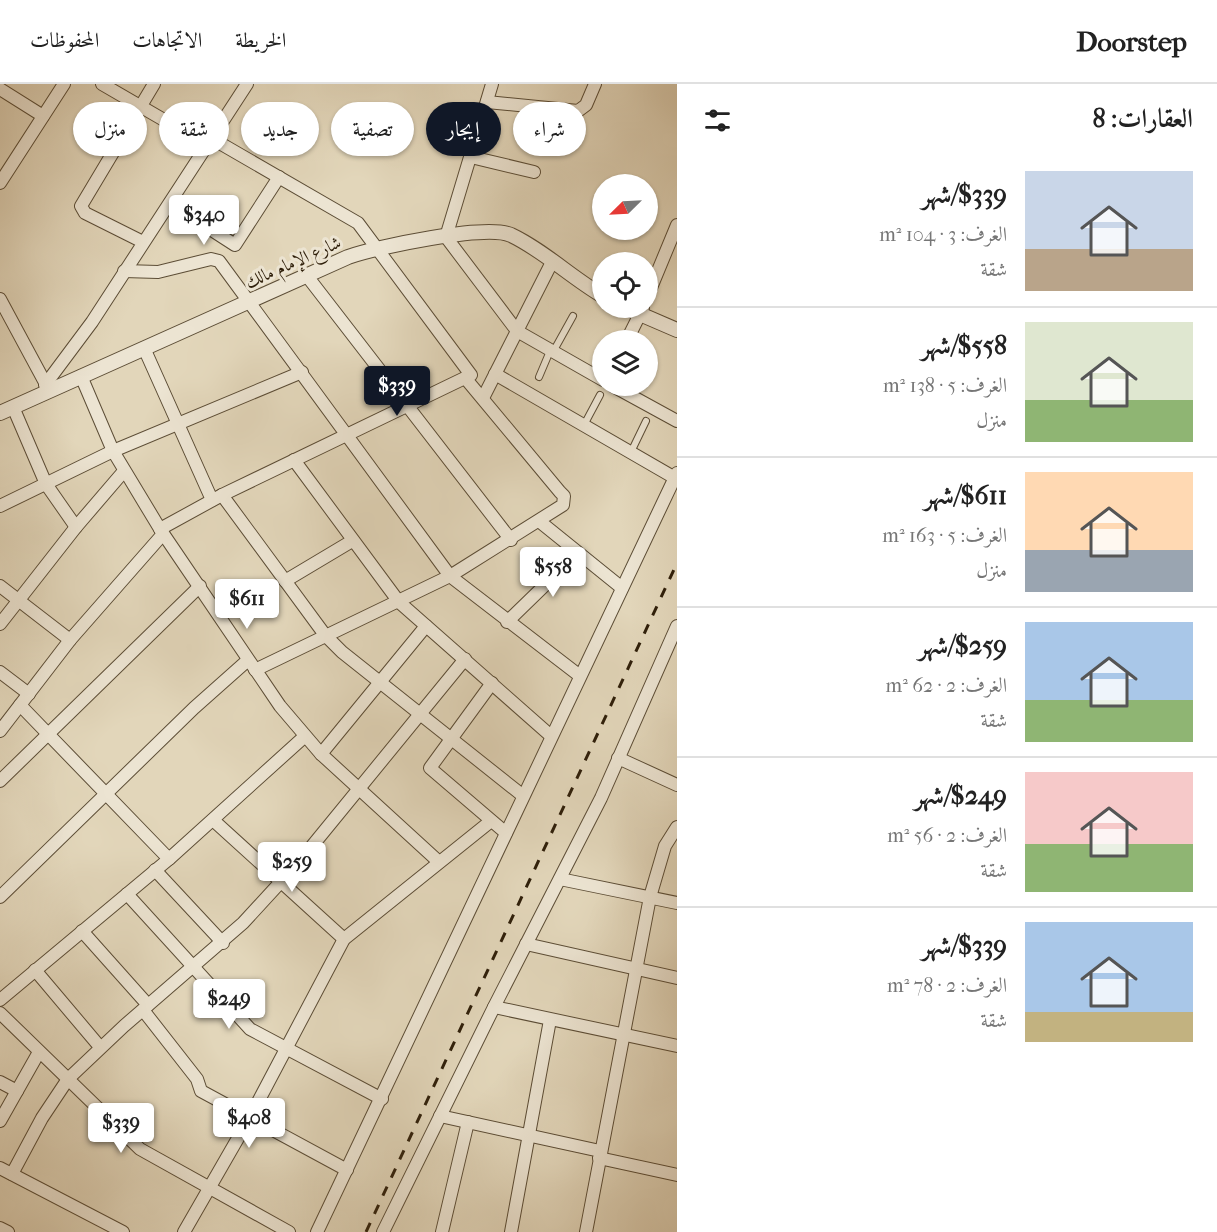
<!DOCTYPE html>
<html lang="ar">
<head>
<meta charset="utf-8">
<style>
  body { margin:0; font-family:"IM FELL French Canon",Amiri,serif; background:#f6f6f6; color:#222; direction:rtl; height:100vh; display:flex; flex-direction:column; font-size:22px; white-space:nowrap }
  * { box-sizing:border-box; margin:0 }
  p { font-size:20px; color:#767676 }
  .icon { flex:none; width:33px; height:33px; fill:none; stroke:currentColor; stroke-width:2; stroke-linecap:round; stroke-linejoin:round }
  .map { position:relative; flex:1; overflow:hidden; direction:ltr }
  .drawer { display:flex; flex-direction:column; background:#fff; width:540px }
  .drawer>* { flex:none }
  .banner { position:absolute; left:18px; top:18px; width:568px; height:54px; direction:rtl; display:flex; gap:12px }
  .needle { width:39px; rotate:246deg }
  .controls { position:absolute; left:592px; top:90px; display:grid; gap:12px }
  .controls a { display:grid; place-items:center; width:66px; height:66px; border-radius:50%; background:#fff; box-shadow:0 2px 4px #0004; font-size:30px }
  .price { position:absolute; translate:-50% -51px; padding:0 14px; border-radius:6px; background:#fff; color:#222; font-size:20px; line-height:39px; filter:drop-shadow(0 2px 3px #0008) }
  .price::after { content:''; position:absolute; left:50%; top:36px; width:18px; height:14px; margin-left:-9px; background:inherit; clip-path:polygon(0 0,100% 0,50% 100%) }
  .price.current { background:#111827; color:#fff }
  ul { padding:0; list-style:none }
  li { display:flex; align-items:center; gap:18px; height:150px; padding:0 24px }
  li+li { border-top:2px solid #e0e0e0 }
  li span { display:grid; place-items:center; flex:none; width:168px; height:120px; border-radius:0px; color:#555 }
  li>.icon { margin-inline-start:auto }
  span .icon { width:72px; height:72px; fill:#fffc; stroke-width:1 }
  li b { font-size:26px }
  h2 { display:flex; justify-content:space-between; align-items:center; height:72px; padding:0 24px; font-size:26px }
  .tag { padding:0 21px; border-radius:27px; background:#fff; box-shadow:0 2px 4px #0004; font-size:21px; line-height:54px }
  .tag.current { background:#111827; color:#fff }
  header { display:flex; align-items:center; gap:36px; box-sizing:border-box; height:84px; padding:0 30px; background:#fff; border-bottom:2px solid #e0e0e0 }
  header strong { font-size:28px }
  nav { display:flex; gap:33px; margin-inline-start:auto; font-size:21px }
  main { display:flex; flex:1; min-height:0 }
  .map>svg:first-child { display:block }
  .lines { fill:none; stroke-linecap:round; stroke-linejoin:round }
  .service-casing { stroke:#5c4d36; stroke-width:8 }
  .minor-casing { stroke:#5c4d36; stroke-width:14 }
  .tertiary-casing { stroke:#5c4d36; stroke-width:16 }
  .service { stroke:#ece4d2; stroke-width:6 }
  .minor { stroke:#ece4d2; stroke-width:12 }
  .tertiary { stroke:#ece4d2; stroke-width:14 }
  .rail { stroke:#2f1f0a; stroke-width:3; stroke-dasharray:10 10; stroke-linecap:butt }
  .labels { text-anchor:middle; stroke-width:6; stroke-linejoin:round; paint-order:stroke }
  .street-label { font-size:18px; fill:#2f1f0a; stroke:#ece4d2 }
</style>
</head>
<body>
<header>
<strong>Doorstep</strong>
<nav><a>الخريطة</a><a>الاتجاهات</a><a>المحفوظات</a></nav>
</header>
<main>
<section class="drawer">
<h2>العقارات: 8<svg class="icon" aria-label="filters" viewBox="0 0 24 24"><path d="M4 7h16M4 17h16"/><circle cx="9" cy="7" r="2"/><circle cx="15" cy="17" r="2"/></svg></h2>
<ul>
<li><span style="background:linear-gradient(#c9d6e8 65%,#b9a48a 0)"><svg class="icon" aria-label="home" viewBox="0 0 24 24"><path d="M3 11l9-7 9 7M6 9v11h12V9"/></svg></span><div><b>$339/شهر</b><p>الغرف: 3 · 104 m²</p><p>شقة</p></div></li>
<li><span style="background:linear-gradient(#dfe7d0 65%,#8fb573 0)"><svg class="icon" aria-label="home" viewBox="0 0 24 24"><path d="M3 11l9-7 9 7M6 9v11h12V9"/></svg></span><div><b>$558/شهر</b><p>الغرف: 5 · 138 m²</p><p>منزل</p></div></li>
<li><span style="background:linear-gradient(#ffd9b3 65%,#9aa5b1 0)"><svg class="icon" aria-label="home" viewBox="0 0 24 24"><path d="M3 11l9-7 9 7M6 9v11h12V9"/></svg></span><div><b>$611/شهر</b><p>الغرف: 5 · 163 m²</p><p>منزل</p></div></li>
<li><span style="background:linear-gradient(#a9c7e8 65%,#8fb573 0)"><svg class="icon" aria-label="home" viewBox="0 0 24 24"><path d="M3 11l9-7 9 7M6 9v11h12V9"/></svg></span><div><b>$259/شهر</b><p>الغرف: 2 · 62 m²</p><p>شقة</p></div></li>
<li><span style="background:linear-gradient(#f6c9c9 60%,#8fb573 0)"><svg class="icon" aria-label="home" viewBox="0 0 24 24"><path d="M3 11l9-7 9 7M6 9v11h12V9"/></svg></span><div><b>$249/شهر</b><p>الغرف: 2 · 56 m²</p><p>شقة</p></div></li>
<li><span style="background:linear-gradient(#a9c7e8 75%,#c2b280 0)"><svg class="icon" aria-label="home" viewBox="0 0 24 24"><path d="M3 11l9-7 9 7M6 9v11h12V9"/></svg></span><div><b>$339/شهر</b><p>الغرف: 2 · 78 m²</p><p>شقة</p></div></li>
</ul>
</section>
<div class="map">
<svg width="677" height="1148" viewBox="0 0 677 1148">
  <rect width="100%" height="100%" fill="#e2d6ba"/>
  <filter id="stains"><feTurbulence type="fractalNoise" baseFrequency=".00333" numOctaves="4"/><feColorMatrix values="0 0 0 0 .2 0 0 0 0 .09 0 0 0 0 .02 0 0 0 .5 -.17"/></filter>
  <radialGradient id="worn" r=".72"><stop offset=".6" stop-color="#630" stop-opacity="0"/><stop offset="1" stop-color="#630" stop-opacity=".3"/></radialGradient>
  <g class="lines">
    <defs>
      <g id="service">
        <path d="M553,268L573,232"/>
        <path d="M539,293L550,267"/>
        <path d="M584,341L600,311"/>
        <path d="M631,368L646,337"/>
      </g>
      <g id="minor">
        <path d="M102,0L207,61"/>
        <path d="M492,0L446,153L517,247L603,296"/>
        <path d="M0,5L43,32"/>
        <path d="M487,18L578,27L586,21L595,0"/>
        <path d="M471,73L534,88"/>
        <path d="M0,99L64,0"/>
        <path d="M170,119L235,161L279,93"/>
        <path d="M143,158L85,129L81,122L154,0"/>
        <path d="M124,187L158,188L211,175L219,177L450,492L580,592"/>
        <path d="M307,192L511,456"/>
        <path d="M648,211L677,141"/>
        <path d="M0,215L49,306"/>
        <path d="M627,256L643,224"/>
        <path d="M144,264L212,416"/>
        <path d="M495,290L675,394"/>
        <path d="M81,292L113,367L160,445L280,622L321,670L439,778"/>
        <path d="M45,301L92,238L247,0"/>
        <path d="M613,302L677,337"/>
        <path d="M483,314L552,178"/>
        <path d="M13,323L46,400L76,443"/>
        <path d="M294,376L399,518L551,652"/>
        <path d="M222,411L325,551L342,568L522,711"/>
        <path d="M0,422L113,367L302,288"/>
        <path d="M539,437L622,504"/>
        <path d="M160,445L222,411L471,291L358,139L211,54"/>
        <path d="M285,497L352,457"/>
        <path d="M0,502L70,556"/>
        <path d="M507,538L578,469"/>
        <path d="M0,540L76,443L124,387"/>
        <path d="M255,586L450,492L563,421L564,412L560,408L466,295"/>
        <path d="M0,588L29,610"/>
        <path d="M492,599L430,684L506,749"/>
        <path d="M20,621L169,775"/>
        <path d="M0,647L70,556L163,450"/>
        <path d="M321,670L426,542"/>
        <path d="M618,674L677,701"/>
        <path d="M0,697L200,502"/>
        <path d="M213,736L344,855"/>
        <path d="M155,786L223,859"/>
        <path d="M560,795L677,819"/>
        <path d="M127,810L250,945L382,1015"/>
        <path d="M0,813L194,624L248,576"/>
        <path d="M82,847L148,921"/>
        <path d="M526,860L677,894"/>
        <path d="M35,886L100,963"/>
        <path d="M0,916L169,775L304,653"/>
        <path d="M494,923L677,962"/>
        <path d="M143,926L197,995L201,1007L347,1086"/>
        <path d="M0,929L140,1065L289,1148"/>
        <path d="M0,998L17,1007"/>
        <path d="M440,1032L600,1067"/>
        <path d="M0,1037L39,968"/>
        <path d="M599,1074L677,1091"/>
        <path d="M0,1084L123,1148"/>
        <path d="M12,1090L42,1034L68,995L124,942L243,839L299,778L465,575"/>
        <path d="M0,1144L8,1148"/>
        <path d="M184,1148L249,1035L344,855L491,737"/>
        <path d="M317,1148L677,389"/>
        <path d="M383,1148L494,923L601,714L677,542"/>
        <path d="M442,1148L468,1038"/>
        <path d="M511,1148L550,936"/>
        <path d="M586,1148L650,813L665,762L677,743"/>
      </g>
      <g id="tertiary">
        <path d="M626,224L677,246"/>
        <path d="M0,329L348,173C376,163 486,140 511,151C543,166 572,194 603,212"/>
      </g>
    </defs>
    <use href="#service" class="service-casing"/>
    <use href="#minor" class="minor-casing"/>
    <use href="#tertiary" class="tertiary-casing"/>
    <use href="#service" class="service"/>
    <use href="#minor" class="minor"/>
    <use href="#tertiary" class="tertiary"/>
    <path class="rail" d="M366,1148L677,479"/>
  </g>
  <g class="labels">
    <g class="street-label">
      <text transform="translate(293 178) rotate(-24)" y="6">شارع الإمام مالك</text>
    </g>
  </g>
  <rect width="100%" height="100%" filter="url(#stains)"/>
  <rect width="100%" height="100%" fill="url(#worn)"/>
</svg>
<div class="controls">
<a><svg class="needle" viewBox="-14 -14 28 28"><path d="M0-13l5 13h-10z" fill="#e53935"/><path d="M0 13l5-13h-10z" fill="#767676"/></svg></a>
<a><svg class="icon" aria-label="locate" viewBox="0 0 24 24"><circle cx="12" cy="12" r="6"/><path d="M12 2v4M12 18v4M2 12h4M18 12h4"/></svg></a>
<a><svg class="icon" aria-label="layers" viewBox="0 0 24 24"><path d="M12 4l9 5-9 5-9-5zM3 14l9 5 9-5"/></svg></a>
</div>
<b class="price" style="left:204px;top:162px">$340</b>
<b class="price current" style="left:397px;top:333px">$339</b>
<b class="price" style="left:553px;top:514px">$558</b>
<b class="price" style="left:247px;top:546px">$611</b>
<b class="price" style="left:292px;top:809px">$259</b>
<b class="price" style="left:229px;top:946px">$249</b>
<b class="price" style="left:249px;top:1065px">$408</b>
<b class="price" style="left:121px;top:1070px">$339</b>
<div class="banner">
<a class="tag">شراء</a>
<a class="tag current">إيجار</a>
<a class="tag">تصفية</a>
<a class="tag">جديد</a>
<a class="tag">شقة</a>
<a class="tag">منزل</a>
</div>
</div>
</main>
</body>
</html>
